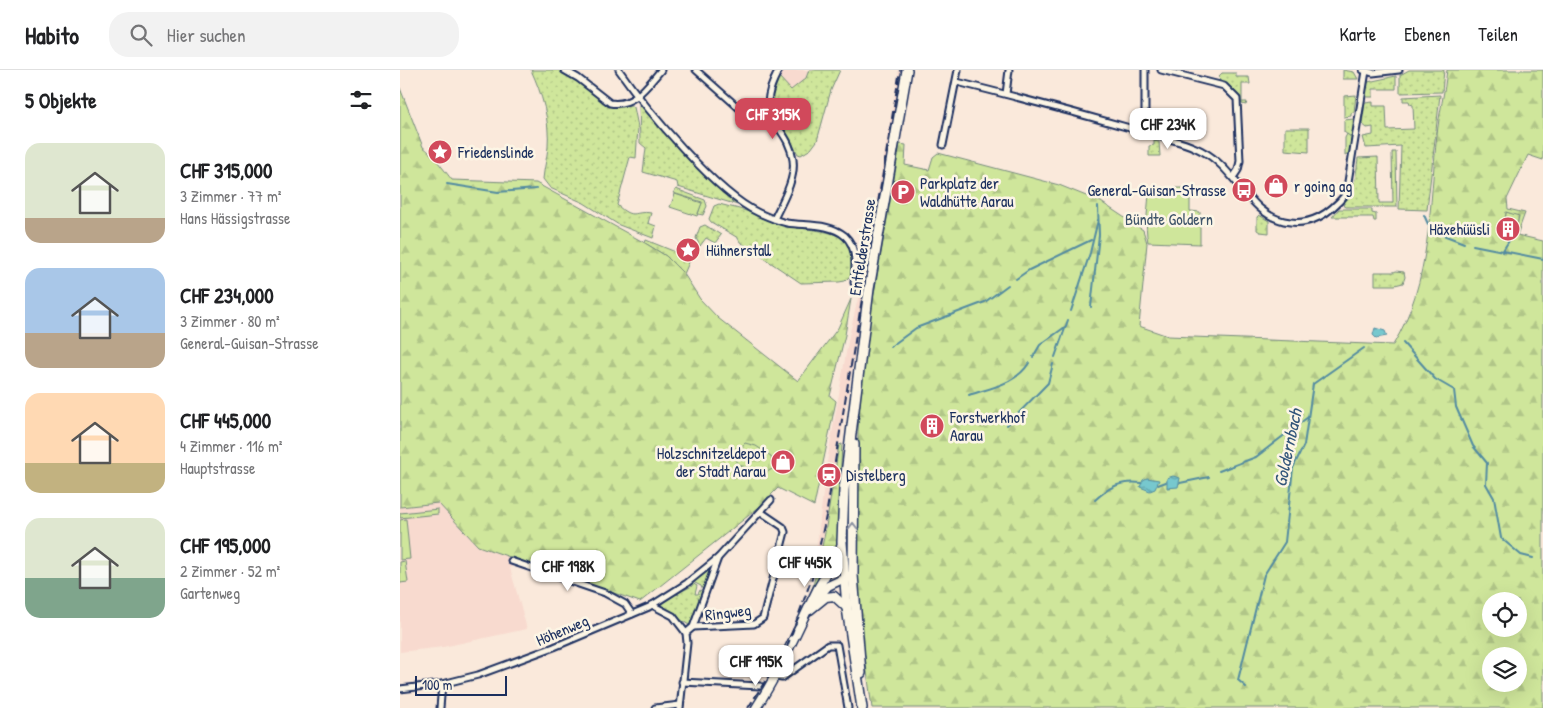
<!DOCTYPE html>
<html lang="de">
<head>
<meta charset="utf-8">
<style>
  body { margin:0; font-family:"Patrick Hand",sans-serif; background:#f2f2f2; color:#202124; height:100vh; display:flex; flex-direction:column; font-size:19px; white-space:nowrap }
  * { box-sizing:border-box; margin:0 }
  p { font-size:16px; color:#757577 }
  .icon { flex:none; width:28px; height:28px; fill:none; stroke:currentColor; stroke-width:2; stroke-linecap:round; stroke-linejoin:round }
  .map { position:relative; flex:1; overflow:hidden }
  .panel { display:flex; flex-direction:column; background:#fff; width:400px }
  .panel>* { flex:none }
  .buttons { position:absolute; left:1082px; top:522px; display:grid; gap:10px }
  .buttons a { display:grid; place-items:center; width:45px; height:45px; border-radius:50%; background:#fff; box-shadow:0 5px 20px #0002; font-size:25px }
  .scale { position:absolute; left:15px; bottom:12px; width:92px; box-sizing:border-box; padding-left:5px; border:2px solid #1b2f5e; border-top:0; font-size:14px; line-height:18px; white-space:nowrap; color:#1b2f5e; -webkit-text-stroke:4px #fcf5e5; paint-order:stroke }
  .price { position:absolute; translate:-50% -42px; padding:0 11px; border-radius:10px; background:#fff; color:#222; font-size:16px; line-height:32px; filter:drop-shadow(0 1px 2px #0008) }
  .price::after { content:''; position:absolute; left:50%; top:30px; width:15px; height:11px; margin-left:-8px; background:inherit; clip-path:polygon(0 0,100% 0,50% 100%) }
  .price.active { background:#d1495b; color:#fff }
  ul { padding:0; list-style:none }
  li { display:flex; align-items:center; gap:15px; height:125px; padding:0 25px }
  li span { display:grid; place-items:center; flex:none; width:140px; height:100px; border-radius:15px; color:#555 }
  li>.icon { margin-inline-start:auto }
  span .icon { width:60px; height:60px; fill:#fffc; stroke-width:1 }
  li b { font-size:21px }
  h2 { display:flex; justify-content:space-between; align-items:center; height:60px; padding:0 25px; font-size:21px }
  header { display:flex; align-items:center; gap:30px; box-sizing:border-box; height:70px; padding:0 25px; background:#fff; border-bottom:1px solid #e0e0e0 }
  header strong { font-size:24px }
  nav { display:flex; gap:28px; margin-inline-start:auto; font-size:18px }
  .search { width:350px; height:45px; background:#f2f2f2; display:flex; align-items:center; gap:12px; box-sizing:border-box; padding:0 18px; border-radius:20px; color:#757577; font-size:19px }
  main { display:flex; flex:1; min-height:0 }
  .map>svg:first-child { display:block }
  .built { fill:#f8dacf }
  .grass { fill:url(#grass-dots); stroke:#758a7c }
  .forest { fill:url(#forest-firs); stroke:#758a7c; fill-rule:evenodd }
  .wetland { fill:url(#wetland-marsh); stroke:#758a7c }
  .garden { fill:#cfe69b; stroke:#758a7c }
  .water { fill:url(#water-waves); stroke:#528ba1 }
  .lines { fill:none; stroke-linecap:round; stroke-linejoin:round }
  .stream { stroke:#528ba1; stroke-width:2 }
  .street-casing { stroke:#1b2f5e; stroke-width:9 }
  .secondary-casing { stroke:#1b2f5e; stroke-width:11 }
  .primary-casing { stroke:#1b2f5e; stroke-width:12 }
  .street { stroke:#fcf5e5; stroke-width:5 }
  .secondary { stroke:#fcf5e5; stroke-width:8 }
  .primary { stroke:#fcf5e5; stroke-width:9 }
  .rail { stroke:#1b2f5e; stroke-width:2; stroke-dasharray:8 4; stroke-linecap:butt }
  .oneway { stroke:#8c92a2 }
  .labels { text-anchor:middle; stroke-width:5; stroke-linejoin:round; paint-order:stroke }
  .poi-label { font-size:16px; fill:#1b2f5e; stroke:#fcf5e5; text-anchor:start }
  .park-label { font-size:16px; fill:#3f546a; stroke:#fcf5e5 }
  .street-label { font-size:16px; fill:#1b2f5e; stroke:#fcf5e5 }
  .water-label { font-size:18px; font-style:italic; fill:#32557a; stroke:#fcf5e5 }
</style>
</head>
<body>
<header>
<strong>Habito</strong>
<div class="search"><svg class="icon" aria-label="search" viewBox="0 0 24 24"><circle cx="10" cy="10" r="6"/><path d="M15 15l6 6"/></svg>Hier suchen</div>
<nav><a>Karte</a><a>Ebenen</a><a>Teilen</a></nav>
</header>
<main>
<section class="panel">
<h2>5 Objekte<svg class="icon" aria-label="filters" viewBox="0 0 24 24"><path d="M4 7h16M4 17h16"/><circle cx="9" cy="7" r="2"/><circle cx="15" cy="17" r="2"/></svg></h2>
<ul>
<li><span style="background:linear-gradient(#dfe7d0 75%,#b9a48a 0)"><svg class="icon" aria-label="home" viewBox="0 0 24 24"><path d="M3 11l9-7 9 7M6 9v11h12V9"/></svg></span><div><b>CHF 315,000</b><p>3 Zimmer · 77 m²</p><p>Hans Hässigstrasse</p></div></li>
<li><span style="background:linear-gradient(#a9c7e8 65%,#b9a48a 0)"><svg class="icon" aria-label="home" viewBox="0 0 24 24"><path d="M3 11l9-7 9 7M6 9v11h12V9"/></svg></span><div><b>CHF 234,000</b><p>3 Zimmer · 80 m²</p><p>General-Guisan-Strasse</p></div></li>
<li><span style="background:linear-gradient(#ffd9b3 70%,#c2b280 0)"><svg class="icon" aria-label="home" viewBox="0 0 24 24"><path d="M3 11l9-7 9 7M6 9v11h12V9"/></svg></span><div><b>CHF 445,000</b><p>4 Zimmer · 116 m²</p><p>Hauptstrasse</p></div></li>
<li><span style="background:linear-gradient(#dfe7d0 60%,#7fa58c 0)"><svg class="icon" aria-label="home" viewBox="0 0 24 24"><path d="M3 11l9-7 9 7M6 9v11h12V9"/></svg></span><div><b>CHF 195,000</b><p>2 Zimmer · 52 m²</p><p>Gartenweg</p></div></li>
</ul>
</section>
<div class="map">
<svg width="1143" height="638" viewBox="0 0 1143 638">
  <defs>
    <pattern id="grass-dots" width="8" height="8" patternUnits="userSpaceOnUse" patternTransform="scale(1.25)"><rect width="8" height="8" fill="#cfe69b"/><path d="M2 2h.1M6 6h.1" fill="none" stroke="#b1c688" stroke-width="1.8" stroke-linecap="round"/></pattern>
    <pattern id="forest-firs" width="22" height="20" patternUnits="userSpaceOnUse" patternTransform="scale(1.25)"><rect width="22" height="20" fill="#cfe69b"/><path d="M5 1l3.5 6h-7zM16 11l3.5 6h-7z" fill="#b1c688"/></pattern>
    <pattern id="wetland-marsh" width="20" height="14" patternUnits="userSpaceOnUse" patternTransform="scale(1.25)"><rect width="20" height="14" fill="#cfe69b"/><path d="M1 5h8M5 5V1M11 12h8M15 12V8" fill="none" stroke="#b1c688"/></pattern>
    <pattern id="water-waves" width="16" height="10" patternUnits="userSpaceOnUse" patternTransform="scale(1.25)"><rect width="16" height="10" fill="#77c8ce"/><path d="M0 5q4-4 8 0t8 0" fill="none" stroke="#61a3aa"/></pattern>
  </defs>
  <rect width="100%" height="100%" fill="#fae9db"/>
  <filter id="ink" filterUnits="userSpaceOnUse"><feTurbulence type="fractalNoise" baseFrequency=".02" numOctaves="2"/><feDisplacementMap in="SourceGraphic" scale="10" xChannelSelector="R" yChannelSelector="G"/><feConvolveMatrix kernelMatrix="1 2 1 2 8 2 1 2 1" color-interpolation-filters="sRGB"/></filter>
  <g filter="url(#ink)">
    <g class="built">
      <path d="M384,0H409L406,8L391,21L379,7Z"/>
      <path d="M499,0H501L425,463L421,483H416L426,398L449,266L463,208Z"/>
      <path d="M38,433L78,476L119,490L110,498L127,559L43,577L0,582V437Z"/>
    </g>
    <g class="grass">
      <path d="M131,0H160L208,34C217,39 226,33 234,37L238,57L236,88L230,87L217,135C234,151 234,140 251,143L248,153L256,156L253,168L219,155L184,133L150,118L143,109C144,98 147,88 148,77C150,50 142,24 131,0Z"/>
      <path d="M409,0H440L431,20L417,71L411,79L401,85L398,84L388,66L386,67C371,44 367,33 379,7L391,20L406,8Z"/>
      <path d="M943,0L954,2L958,9H943Z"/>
      <path d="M1009,0H1044L1042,22L1000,23V5Z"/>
      <path d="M822,3H836V7H849L850,14H842V32H847L846,35L842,34C838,23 832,16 820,12L819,6Z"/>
      <path d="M996,6V19H973V27H965L968,12Z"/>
      <path d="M956,25L954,42L951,43V46L944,47V26Z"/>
      <path d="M1040,25L1027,140L999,139L1001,76L966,78L963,67L973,65V57L967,58L962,54L965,33L973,32V36H986L987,60L1014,59L1013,35L1010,34L1009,31H1003V27Z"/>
      <path d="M239,32L252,48L254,47L341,136L278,117L277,112L243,102L246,78L240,73Z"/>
      <path d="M954,49L955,51L952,68L944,62V50Z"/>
      <path d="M885,58H909V82L885,80Z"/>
      <path d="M754,71L759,72L760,86H749V76L754,75Z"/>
      <path d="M992,82H996L997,137H946L943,135C955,120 956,106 958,88L978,87L979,133H993Z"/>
      <path d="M276,119L305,130L307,136L303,145L298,144L302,132L273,123Z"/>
      <path d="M319,134C330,137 342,139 352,143C364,147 375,153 388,156C419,163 462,156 451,205L445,211L439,212L401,213L340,172L338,168L311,152L309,149L314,136Z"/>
      <path d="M939,139H972V143L976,144V151H974L973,147H932Z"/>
      <path d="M1106,142L1119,145L1117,156L1105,151Z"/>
      <path d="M859,145L869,151V163L860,162L857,160V147Z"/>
      <path d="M305,155L321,165L315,173L306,168L300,176L296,168L300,157Z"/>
      <path d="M246,170L288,187L290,190L284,204L266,186L245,173Z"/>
      <path d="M996,201L1004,202L1005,207L1003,213L995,215H975V202H994Z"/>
      <path d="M450,399L449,489L446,500Z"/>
      <path d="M309,500L311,501L303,521L301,516L293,512Z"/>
      <path d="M292,513L297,516L295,524H298L300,520L303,522L292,552L289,555L261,537L262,533L276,524L279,525L278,523L292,516Z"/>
    </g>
    <g class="forest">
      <path d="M1047,0H1143V90L1128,85L1107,129L1108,139L1125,143L1117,165L1143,171V638H472L460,551L457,501L458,361L464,281L500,74L506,75L505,95L529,100L533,87L538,83L659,115L701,132L743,160L747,173L739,256L768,266L993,275C1032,212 1029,135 1037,64C1039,43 1045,22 1047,0ZM1106,142L1119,146L1117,156L1105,151ZM1091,531H1119V559H1091ZM1091,586H1119V614H1091Z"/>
      <path d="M0,18L23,77C31,82 45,101 52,110L136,113L245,173L266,186L284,204L300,229L318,248L398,311L438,258L451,229L445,265L430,326L436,331L414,436L378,418L358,438L240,532L78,476L38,433L0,437Z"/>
      <path d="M442,374L437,472L433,486L405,537L413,516L425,463L439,375Z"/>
    </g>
    <path class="wetland" d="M345,373L356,376L371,386L374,398L364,404C355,398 346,400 337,393V382Z"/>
    <g class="garden">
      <path d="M947,64L952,68L950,82L945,85V68Z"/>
      <path d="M749,118H790V141L800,142V174L748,172C744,154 749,137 749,118Z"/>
      <path d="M275,124L302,133L297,146L270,137Z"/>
      <path d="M38,439V444L0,448V443Z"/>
      <path d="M6,449L10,489L0,490V450Z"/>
      <path d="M5,491L8,512L0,513V492Z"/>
    </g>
    <g class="water">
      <path d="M975,258L985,261L987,266L976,268L973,265Z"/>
      <path d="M773,406L780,408L778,417L767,418V408Z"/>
      <path d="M747,408L759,410L755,419L750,421L740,417L743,410Z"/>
    </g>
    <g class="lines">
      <g class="stream">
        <path d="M47,114L98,122L136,119"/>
        <path d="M1024,145L1028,154"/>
        <path d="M1038,163L1064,173"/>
        <path d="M1073,175L1143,189"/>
        <path d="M1102,182L1115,161"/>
        <path d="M616,209L629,200L691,170"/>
        <path d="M691,237L699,165L698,136"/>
        <path d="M671,241L690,183L698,150"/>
        <path d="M1003,273L1035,309L1054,320L1056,337L1073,376L1087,393L1086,414L1094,428L1101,468L1121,485L1133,488"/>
        <path d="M490,277L516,258L585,232L608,215"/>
        <path d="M633,287L640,275L665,257"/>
        <path d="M655,287L668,250"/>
        <path d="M569,325C591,318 617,313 629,293"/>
        <path d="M607,355L648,313L653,294"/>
        <path d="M819,401L856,387L908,347"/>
        <path d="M780,413L809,407"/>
        <path d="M758,415L766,412"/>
        <path d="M695,430C710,416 721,411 741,413"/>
        <path d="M846,617L838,610L864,505L885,472L893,398L904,375L913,314L964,278"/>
      </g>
      <defs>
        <g id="street">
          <path d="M164,0L178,8L210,33C234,37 247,16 261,0"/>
          <path d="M219,0C246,39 317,124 359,143C368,147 377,151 387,153C406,156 430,153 445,166C458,178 455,198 454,213"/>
          <path d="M296,0L349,47L357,50L371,49"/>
          <path d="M761,0L824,16L837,29L840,91L838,100L834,106"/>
          <path d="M963,0L973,3L999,0"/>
          <path d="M557,12C617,27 677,43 737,60C758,67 783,70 802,81C835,98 850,144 884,151C911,157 930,143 946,124L966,1"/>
          <path d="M606,24L609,0"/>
          <path d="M745,63V0"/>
          <path d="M543,75L558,0"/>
          <path d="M374,149C382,132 396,109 393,90C388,51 350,52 379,0"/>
          <path d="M111,491L205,523L225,534L232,544"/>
          <path d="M252,535L273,546L286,563"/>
          <path d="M293,557L354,554L363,548L385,462L383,457L361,442"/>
          <path d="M376,607L382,608L428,575H437L448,638"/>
          <path d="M282,612L360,616"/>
          <path d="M0,619L42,614L78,605L154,577L249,537L287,513L318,488"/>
          <path d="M40,638L42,614"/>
          <path d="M255,638L280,635"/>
          <path d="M280,638L287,573L286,563L293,557L318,488L371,430"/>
        </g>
        <g id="secondary">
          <path d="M418,527L428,516L449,506"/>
          <path d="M410,540L426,527L434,526L447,538"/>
          <path d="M356,638C380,601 396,563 415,524C423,507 435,494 441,476"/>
        </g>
        <g id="primary">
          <path d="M454,374L453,505L461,603"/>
          <path d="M462,638L447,538L442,472L444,420L469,219L507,0"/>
        </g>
      </defs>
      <use href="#street" class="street-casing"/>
      <use href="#secondary" class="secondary-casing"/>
      <use href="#primary" class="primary-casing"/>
      <use href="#street" class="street"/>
      <use href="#secondary" class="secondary"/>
      <use href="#primary" class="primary"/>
      <path class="rail" d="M348,638L387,577L414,502L426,446L500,0"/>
    </g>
    <defs><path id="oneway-chevron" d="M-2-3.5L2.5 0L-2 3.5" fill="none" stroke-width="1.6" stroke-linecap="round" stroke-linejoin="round" transform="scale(1.25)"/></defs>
    <use class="oneway" href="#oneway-chevron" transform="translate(453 456) rotate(-90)"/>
  </g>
  <defs>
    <symbol id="sight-disc" viewBox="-11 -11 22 22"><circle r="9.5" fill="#d1495b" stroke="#fcf5e5"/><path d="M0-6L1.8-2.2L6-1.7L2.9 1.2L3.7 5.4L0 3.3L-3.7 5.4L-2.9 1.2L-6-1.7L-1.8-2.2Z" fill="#fff"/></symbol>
    <symbol id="shop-disc" viewBox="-11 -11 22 22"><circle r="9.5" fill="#d1495b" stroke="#fcf5e5"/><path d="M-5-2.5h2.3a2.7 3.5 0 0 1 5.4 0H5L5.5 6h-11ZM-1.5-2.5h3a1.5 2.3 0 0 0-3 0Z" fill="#fff"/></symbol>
    <symbol id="bus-disc" viewBox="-11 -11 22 22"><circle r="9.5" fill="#d1495b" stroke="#fcf5e5"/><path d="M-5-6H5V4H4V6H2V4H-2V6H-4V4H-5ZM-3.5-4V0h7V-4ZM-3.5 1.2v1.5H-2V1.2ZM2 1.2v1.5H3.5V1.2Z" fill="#fff"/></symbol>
    <symbol id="parking-disc" viewBox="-11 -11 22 22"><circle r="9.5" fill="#d1495b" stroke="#fcf5e5"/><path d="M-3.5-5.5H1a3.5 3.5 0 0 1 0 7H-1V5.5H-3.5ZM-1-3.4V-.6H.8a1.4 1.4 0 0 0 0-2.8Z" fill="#fff"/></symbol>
    <symbol id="building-disc" viewBox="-11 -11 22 22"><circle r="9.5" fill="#d1495b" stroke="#fcf5e5"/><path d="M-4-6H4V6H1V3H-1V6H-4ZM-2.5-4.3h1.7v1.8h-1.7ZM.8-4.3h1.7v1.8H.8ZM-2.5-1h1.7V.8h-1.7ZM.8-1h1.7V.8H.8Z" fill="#fff"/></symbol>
    <symbol id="station-disc" viewBox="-11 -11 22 22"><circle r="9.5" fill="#d1495b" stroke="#fcf5e5"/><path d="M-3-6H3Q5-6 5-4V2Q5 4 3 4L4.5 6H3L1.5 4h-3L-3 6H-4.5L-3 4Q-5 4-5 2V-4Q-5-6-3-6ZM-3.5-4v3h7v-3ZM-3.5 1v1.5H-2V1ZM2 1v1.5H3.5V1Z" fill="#fff"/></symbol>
  </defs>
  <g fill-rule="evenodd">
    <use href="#sight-disc" x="26" y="68" width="28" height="28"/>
    <use href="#shop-disc" x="862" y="102" width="28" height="28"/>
    <use href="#bus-disc" x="830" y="106" width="28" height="28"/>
    <use href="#parking-disc" x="489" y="108" width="28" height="28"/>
    <use href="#building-disc" x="1094" y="145" width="28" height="28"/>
    <use href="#sight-disc" x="274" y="166" width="28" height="28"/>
    <use href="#building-disc" x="518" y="342" width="28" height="28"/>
    <use href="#shop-disc" x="369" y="378" width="28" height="28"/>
    <use href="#station-disc" x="415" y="391" width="28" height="28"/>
  </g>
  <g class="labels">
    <g class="poi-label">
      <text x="58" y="88">Friedenslinde</text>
      <text x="520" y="119">Parkplatz der<tspan x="520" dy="18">Waldhütte Aarau</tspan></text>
      <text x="894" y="122">r going ag</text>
      <text x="826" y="126" text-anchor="end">General-Guisan-Strasse</text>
      <text x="1090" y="165" text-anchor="end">Häxehüüsli</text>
      <text x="306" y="186">Hühnerstall</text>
      <text x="550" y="353">Forstwerkhof<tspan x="550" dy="18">Aarau</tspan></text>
      <text x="366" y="389" text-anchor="end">Holzschnitzeldepot<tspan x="366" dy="18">der Stadt Aarau</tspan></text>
      <text x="446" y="411">Distelberg</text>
    </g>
    <g class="park-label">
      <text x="769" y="155">Bündte Goldern</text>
    </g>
    <g class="street-label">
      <text transform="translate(462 177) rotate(-81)" y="6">Entfelderstrasse</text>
      <text transform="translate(328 542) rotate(-7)" y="6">Ringweg</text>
      <text transform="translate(162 560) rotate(-23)" y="6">Höhenweg</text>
    </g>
    <g class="water-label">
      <text transform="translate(888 378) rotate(-78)" y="6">Goldernbach</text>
    </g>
  </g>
</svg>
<div class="buttons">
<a><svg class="icon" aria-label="locate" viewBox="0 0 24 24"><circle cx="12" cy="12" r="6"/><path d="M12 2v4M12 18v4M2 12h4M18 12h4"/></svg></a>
<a><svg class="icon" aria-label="layers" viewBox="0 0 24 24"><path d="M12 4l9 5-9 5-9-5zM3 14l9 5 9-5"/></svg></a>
</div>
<div class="scale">100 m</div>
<b class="price active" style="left:373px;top:70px">CHF 315K</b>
<b class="price" style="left:768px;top:80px">CHF 234K</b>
<b class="price" style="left:405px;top:518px">CHF 445K</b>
<b class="price" style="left:168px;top:522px">CHF 198K</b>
<b class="price" style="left:356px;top:617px">CHF 195K</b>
</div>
</main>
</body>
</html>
